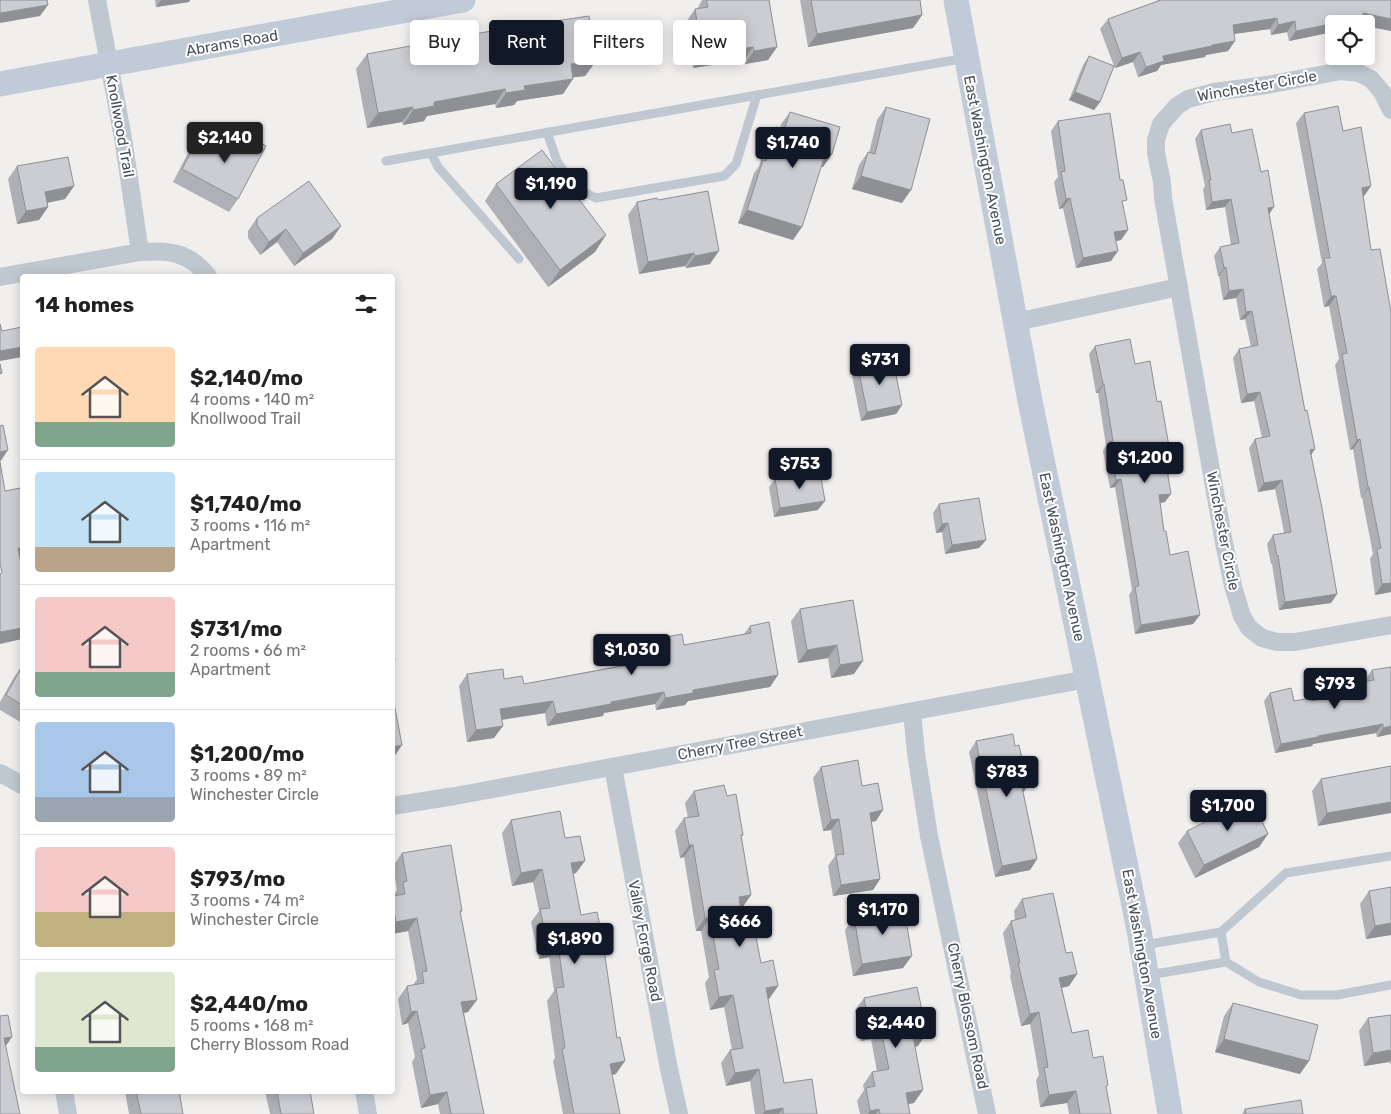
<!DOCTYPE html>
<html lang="en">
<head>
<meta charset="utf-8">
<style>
  body { margin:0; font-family:Rubik,sans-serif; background:#f6f6f6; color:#222; height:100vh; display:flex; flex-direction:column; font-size:19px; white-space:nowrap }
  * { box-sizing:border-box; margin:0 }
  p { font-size:16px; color:#767676 }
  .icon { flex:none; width:28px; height:28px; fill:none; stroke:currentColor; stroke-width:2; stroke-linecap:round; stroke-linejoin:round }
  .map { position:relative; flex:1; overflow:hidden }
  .sheet { position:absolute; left:20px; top:274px; width:375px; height:820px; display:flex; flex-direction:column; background:#fff; border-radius:5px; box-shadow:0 2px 12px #0003 }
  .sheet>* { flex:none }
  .banner { position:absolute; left:410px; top:20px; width:475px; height:45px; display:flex; gap:10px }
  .buttons { position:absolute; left:1325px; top:15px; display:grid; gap:10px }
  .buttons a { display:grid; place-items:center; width:50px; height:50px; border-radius:5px; background:#fff; box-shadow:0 2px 12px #0003; font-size:25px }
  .price { position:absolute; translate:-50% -42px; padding:0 11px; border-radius:5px; background:#111827; color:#fff; font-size:16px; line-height:32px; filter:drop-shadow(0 1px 2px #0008) }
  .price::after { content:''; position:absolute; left:50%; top:30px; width:15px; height:11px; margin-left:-8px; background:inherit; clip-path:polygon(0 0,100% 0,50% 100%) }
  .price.on { background:#222; color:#fff }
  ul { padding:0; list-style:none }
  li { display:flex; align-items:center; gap:15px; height:125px; padding:0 15px }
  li+li { border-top:1px solid #e0e0e0 }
  li span { display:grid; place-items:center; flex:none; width:140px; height:100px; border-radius:5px; color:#555 }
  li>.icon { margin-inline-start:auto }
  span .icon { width:60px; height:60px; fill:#fffc; stroke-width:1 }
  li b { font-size:21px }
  h2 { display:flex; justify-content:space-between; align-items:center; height:60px; padding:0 15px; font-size:21px }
  .tag { padding:0 18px; border-radius:5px; background:#fff; box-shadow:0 2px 12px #0003; font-size:18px; line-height:45px }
  .tag.on { background:#111827; color:#fff }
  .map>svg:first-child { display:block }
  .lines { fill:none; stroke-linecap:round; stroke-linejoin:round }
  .lane { stroke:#bfc8d0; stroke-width:9 }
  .street { stroke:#bfc8d0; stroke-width:18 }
  .secondary { stroke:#c1cad7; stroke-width:25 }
  .wall { fill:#afb0b5 }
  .shaded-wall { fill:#8e9094 }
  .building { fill:#cbcdd3; stroke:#8e9094 }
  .labels { text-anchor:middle; stroke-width:4; stroke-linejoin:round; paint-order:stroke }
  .street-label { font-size:15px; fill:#47505b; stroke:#fff }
</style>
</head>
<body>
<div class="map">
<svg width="1391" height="1114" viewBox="0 0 1391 1114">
  <rect width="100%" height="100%" fill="#f1eeee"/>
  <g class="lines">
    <g class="lane">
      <path d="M547,132L557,161L576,188L596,198L724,176L736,164L757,95"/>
      <path d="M431,153L438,167L519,259"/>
      <path d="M386,161L966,58"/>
      <path d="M1221,932L1226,962"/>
      <path d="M1144,945L1221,932L1286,873L1391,856"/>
      <path d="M1149,975L1226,962L1259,982L1301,995H1337L1391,985"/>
    </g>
    <g class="street">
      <path d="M97,0L123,138L140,252"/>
      <path d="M1391,110L1382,92L1371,79L1359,73L1341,71L1267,85L1214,92L1188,99L1177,106L1161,124L1156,140V153L1162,182L1163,198L1224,543L1233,586L1242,616L1249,628L1262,638L1277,642H1295L1391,625"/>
      <path d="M0,277L140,252C169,250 189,252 208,276"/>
      <path d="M1016,322L1179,287"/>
      <path d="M912,712L916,753L929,836L987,1114"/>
      <path d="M613,767L668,1064L679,1114"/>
      <path d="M0,773L22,785"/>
      <path d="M392,806L455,796L1087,679"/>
      <path d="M64,1091L68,1114"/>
      <path d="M364,1091L368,1114"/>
    </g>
    <g class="secondary">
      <path d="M956,0L1030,401L1139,930L1170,1114"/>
      <path d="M0,84L463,0"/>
    </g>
  </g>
  <g class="wall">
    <path d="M155,0H190L189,2L156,7Z"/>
    <path d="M702,0H769L777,47L768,60L745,64L744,60L693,68L686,22L695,9H697Z"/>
    <path d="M800,0H920L922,15L913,28L808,47Z"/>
    <path d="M1158,0H1391V31L1366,26V24H1334V34H1323L1289,41L1287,32L1271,35L1270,29L1234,34L1235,41L1228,51L1206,55L1205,57L1161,65L1157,71L1138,77L1133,62L1115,68L1114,66L1100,102L1094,110L1069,100L1083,65L1089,56L1114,66L1100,29L1108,19L1157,1Z"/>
    <path d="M367,54L596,61L585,76L573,77L563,94L517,101L514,105L496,108L495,104L427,116L424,121L403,125L402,122L367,128L356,69Z"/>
    <path d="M886,107L902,203L852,189L859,165L868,152L869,153L877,120Z"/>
    <path d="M790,112L832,154L823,167H821L793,240L738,223L754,173L759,166L767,140L776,127L780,128L781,124Z"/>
    <path d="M1304,113L1343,131L1371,186L1364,196H1363L1391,592L1375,595L1370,559L1373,554L1362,497L1361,498L1353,449L1350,450L1335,365L1339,359L1329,306L1324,307L1317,269L1322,263L1296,123Z"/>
    <path d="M1058,121L1120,180L1123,205L1121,240L1116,241L1111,261L1076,268L1063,208L1059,209L1054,182L1058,177L1051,131Z"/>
    <path d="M1201,130L1232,133L1269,213L1305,411L1315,449L1311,454L1337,594L1331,603L1279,610L1272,564H1271L1267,544L1273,535L1284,533L1282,522L1275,489L1258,492L1249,448L1255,439L1262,438L1254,401L1241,403L1233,358L1239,349L1251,347L1245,319L1240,320L1236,298L1223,300L1219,276H1218L1214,256L1220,247L1231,245L1225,207L1206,210L1203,189L1205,186L1195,139Z"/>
    <path d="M244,134L238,199L229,212L173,182L188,153L197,141L208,146L215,137L234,148Z"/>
    <path d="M17,166L74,186L65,199L47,203L48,207L39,220L17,224L8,179Z"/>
    <path d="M496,184L595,252L548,287L485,201Z"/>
    <path d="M658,200L710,264L686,268L685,266L639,274L628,215L637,202Z"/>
    <path d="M257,218L341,226L332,239L294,266L277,242L260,255L248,238V231Z"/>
    <path d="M1095,346L1135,364L1168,477L1165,502L1160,503L1164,531L1170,555L1200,615L1193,624L1135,634L1129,595L1132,590L1115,487L1110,488L1103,451L1106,446L1098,393H1096L1089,354Z"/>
    <path d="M858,367L902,405L896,414L861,421L852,376Z"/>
    <path d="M775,479L818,510L774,517L769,487Z"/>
    <path d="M939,504L986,540L979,548L945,554L942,532L936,533L933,513Z"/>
    <path d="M853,600L854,674L831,678L828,658L798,663L791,621L800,609Z"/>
    <path d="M750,626L770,687L688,701L685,705L656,710L655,704L604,713L603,716L547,726L545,713L502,720L494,738L467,742L459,686L467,674L504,679L524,684L623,665L631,654L646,651L655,639L684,645L744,634Z"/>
    <path d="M22,666V723L0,710V702L13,679Z"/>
    <path d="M1372,670L1391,734L1377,737L1376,733L1313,744L1312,746L1275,753L1264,701L1270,693L1294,701H1311L1344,695L1343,692L1350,684L1366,681V679Z"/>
    <path d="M976,741L1023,792L1037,859L1030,870L995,877L969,752Z"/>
    <path d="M1391,766L1318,826L1312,791L1321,779Z"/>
    <path d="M821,767L862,786L876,821L871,822L880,879L873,890L833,896L828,866L835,856L831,830L823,831L813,778Z"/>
    <path d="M694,791L727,796L743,835L741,838L751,895L742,908H741L744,934L761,963L778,986L769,999H768L784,1083L817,1114H755L750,1081L726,1086L721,1063L730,1050H732L724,1007L710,1010L705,983L709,977L701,931H696L684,857L680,858L675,831L684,818H688L685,803Z"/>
    <path d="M1260,816L1268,834L1259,847L1195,878L1178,843L1187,831Z"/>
    <path d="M511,820L565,838L576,873L573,874L581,915L616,1074L612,1075L620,1114H563L553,1061L555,1058L547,1001L554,991L549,957L539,959L531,922L539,911L533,882L512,886L502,833Z"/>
    <path d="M402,853L462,911L460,913L468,1012L464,1013L484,1114H440L438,1104L421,1108L412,1062L415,1057L408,1023L402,1025L398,999L407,986L413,985L417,979L408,931L392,934V896H394V895L397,890L393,866Z"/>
    <path d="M1369,891L1391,935L1366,939L1360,904Z"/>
    <path d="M1022,899L1066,953L1077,974L1069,986L1062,988L1072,1033L1093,1058L1108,1085L1106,1088L1111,1114H1069L1067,1103L1040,1107L1036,1080L1039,1075L1030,1024L1021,1026L1010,976L1011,974L1003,933L1011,921L1015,920L1014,911Z"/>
    <path d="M854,917L903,968L853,976L845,930Z"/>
    <path d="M864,998L918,1046L915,1047L914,1103L908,1104L910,1114H860L857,1101L864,1090L863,1085L872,1072L877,1071L871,1039L861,1041L855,1010Z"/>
    <path d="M1233,1003L1300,1074L1215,1052L1224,1016Z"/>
    <path d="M1391,1015V1064H1390L1389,1062L1364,1066L1359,1031L1368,1018Z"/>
    <path d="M125,1091H181L180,1094L183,1114H129Z"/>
    <path d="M265,1091H310L314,1114H270Z"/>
    <path d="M1245,1109L1303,1114H1242Z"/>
  </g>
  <g class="shaded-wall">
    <path d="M161,0H190L189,2L156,7Z"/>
    <path d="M48,5L40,16L0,23V13Z"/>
    <path d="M1363,13L1391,19V31L1366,26V24H1336Z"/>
    <path d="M922,15L913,28L808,47L817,34Z"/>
    <path d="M1277,18L1270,29L1226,35L1233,25Z"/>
    <path d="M1295,21L1287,32L1271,35L1278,25Z"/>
    <path d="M1334,24V34H1323L1289,41L1296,31Z"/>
    <path d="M1235,41L1228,51L1206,55L1205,57L1161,65L1157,71L1138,77L1146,67L1163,56L1212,45Z"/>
    <path d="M753,47L744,60L693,68L702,55Z"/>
    <path d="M777,47L768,60L745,64L754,51Z"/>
    <path d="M1140,52L1133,62L1115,68L1122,58Z"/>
    <path d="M596,61L585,76L560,79L571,64Z"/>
    <path d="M573,79L563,94L517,101L514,105L496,108L506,93L524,86Z"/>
    <path d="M505,89L495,104L427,116L424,121L403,125L413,110L434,102Z"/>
    <path d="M1075,92L1100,102L1094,110L1069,100Z"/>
    <path d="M413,107L402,122L367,128L378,113Z"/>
    <path d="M826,152L832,154L823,167L817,165Z"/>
    <path d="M861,176L911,190L902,203L852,189Z"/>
    <path d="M74,186L65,199L36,205L45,192Z"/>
    <path d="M1371,186L1364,196L1354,198L1362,188Z"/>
    <path d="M1070,198L1063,208L1059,209L1066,199Z"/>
    <path d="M1231,199L1225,207L1206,210L1212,202Z"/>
    <path d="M48,207L39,220L17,224L26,211Z"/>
    <path d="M1274,207L1268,216V208Z"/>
    <path d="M747,210L802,227L793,240L738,223Z"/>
    <path d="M341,226L332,239L294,266L303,253Z"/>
    <path d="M286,229L277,242L260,255L269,242Z"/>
    <path d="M1128,230L1121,240L1107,243L1114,232Z"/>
    <path d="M606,235L595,252L548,287L560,270Z"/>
    <path d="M719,251L710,264L686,268L695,256Z"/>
    <path d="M1118,251L1111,261L1076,268L1083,258Z"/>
    <path d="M694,253L685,266L639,274L648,262Z"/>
    <path d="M1226,267L1219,276H1218L1224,268Z"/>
    <path d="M1243,289L1236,298L1223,300L1229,291Z"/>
    <path d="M1331,296H1336L1329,306L1324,307Z"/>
    <path d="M1252,311L1245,319L1240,320L1246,312Z"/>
    <path d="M22,347V357L0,361V351Z"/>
    <path d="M1103,384H1104L1098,393H1096Z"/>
    <path d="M1260,392L1254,401L1241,403L1247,394Z"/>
    <path d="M902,405L896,414L861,421L867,412Z"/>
    <path d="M1360,439L1353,449L1350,450L1357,440Z"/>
    <path d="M1315,449L1309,458L1310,450Z"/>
    <path d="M8,450L0,462V452Z"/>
    <path d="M1173,469L1167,477V470Z"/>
    <path d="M1121,479L1115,487L1110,488L1116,480Z"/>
    <path d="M1282,480L1275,489L1258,492L1264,483Z"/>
    <path d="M1368,487H1369L1362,497L1361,498Z"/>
    <path d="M1171,494L1165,502L1153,504L1159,495Z"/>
    <path d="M825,501L818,510L774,517L780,508Z"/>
    <path d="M948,523L942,532L936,533L942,524Z"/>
    <path d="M986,540L979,548L945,554L952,545Z"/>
    <path d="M18,548H22V559L10,561Z"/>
    <path d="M1391,583V592L1375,595L1382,584Z"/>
    <path d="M1337,594L1331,603L1279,610L1285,602Z"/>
    <path d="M1200,615L1193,624L1135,634L1141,625Z"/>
    <path d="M22,628V639L0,644V632Z"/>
    <path d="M837,645L828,658L798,663L807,650Z"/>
    <path d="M863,661L854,674L831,678L840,665Z"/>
    <path d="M778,675L770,687L688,701L685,705L656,710L665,698L693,690Z"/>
    <path d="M664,692L655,704L604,713L603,716L547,726L556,714L611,702Z"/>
    <path d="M553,701L545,713L492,721L500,709Z"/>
    <path d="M1383,724L1376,733L1313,744L1312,746L1275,753L1281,744L1318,736Z"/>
    <path d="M503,726L494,738L467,742L476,730Z"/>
    <path d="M1391,726V734L1377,737L1383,728Z"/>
    <path d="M402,745L394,757H392V747Z"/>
    <path d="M1028,786L1020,797L1022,787Z"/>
    <path d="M1391,802V813L1318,826L1327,813Z"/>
    <path d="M883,810L876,821L862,824L870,813Z"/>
    <path d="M839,819L831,830L823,831L831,820Z"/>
    <path d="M1268,834L1259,847L1195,878L1204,865Z"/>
    <path d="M689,845H693L684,857L680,858Z"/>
    <path d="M1037,859L1030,870L995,877L1002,866Z"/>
    <path d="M585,861L576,873L562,876L571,863Z"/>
    <path d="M542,869L533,882L512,886L521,873Z"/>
    <path d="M880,879L873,890L833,896L841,885Z"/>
    <path d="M751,895L742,908L730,910L739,897Z"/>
    <path d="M417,918L408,931L392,934V927L396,922Z"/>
    <path d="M705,918H710L701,931H696Z"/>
    <path d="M1391,923V935L1366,939L1375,926Z"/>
    <path d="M558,945L549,957L539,959L548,947Z"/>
    <path d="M912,956L903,968L853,976L862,964Z"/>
    <path d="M1077,974L1069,986L1051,990L1059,978Z"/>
    <path d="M778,986L769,999L757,1001L766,988Z"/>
    <path d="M733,995L724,1007L710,1010L719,997Z"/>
    <path d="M477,1000L468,1012L452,1015L461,1002Z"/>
    <path d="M417,1011L408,1023L402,1025L411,1012Z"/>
    <path d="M1039,1012L1030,1024L1021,1026L1030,1014Z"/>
    <path d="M880,1026L871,1039L861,1041L870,1028Z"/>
    <path d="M927,1033L918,1046L904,1049L913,1036Z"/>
    <path d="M12,1037L3,1050L4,1038Z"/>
    <path d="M1224,1039L1309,1061L1300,1074L1215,1052Z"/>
    <path d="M1391,1050V1060L1389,1062L1364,1066L1373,1053Z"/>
    <path d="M625,1061L616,1074L601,1077L610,1064Z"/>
    <path d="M759,1069L750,1081L726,1086L735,1073Z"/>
    <path d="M923,1090L914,1103L897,1106L906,1093Z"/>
    <path d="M1076,1091L1067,1103L1040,1107L1049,1095Z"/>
    <path d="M447,1092L438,1104L421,1108L430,1095Z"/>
    <path d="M783,1108L779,1114H763L765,1111Z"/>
    <path d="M879,1109L876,1114H868L870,1111Z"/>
  </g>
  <g class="building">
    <path d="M0,0H47L48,5L0,13Z"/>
    <path d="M706,0H769L777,47L754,51L753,47L702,55L695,9L708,7Z"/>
    <path d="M811,0H920L922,15L817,34Z"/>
    <path d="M1161,0H1391V19L1363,13V22L1331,24L1296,31L1295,21L1278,25L1277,18L1233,25L1235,41L1212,45V46L1163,56L1164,61L1146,67L1140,52L1122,58L1108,19Z"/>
    <path d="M589,16L596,61L571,64L573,79L524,86L525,90L506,93L505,89L434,102V106L413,110V107L378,113L367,54L502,29Z"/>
    <path d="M1089,56L1114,66L1100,102L1075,92Z"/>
    <path d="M1338,106L1343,131L1361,127L1371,186L1362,188L1371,250L1380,249L1391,312V583L1382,584L1377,549L1381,548L1369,487H1368L1360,439L1357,440L1342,354L1347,353L1336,296H1331L1324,258H1330L1304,113Z"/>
    <path d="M886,107L930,119L911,190L861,176L868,152L875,154Z"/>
    <path d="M790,112L840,127L832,154L826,152L802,227L747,210L763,160L766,161L776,127L784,130Z"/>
    <path d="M1110,113L1120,180H1123L1127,200L1122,201L1128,230L1114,232L1118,251L1083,258L1070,198L1066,199L1061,172L1065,171L1058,121Z"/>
    <path d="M1230,124L1232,133L1252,129L1261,172L1268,170L1274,207L1268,208L1305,411L1307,410L1315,449L1310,450L1322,508L1337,594L1285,602L1278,555L1277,556L1273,535L1291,532L1288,514L1282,480L1264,483L1255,439L1270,436L1260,392L1247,394L1239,349L1258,345L1252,311L1246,312L1243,289L1229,291L1226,267L1224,268L1220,247L1239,243L1231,199L1212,202L1209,180H1211L1201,130Z"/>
    <path d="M244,134L266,146L238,199L182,169L197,141L209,147L215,137L236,149Z"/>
    <path d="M542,150L606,235L560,270L496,184Z"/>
    <path d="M68,157L74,186L45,192L48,207L26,211L17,166Z"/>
    <path d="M309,181L341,226L303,253L286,229L269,242L257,225V218Z"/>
    <path d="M708,191L719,251L695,256L694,253L648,262L637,202L657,198L658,200Z"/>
    <path d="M0,324L2,331L22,327V347L0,351Z"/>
    <path d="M1130,339L1135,364L1150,361L1157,402L1161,401L1173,469L1167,470L1171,494L1159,495L1164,531H1166L1170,555L1188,551L1200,615L1141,625L1135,587L1139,586L1121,479L1116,480L1109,442L1113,441L1104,384H1103L1095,346Z"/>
    <path d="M893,360L902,405L867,412L858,367Z"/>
    <path d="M0,364L2,373L0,374Z"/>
    <path d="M3,425L8,450L0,452V426Z"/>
    <path d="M0,462L5,491L20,488L22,500V548H18L22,569V628L0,632V574L2,573L0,563Z"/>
    <path d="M820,472L825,501L780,508L775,479Z"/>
    <path d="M979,498L986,540L952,545L948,523L942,524L939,504Z"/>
    <path d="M853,600L863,661L840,665L837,645L807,650L800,609Z"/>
    <path d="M769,622L778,675L693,690V693L665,698L664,692L611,702V704L556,714L553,701L500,709L503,726L476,730L467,674L503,669L504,679L522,676L524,684L633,664L631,654L657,650L655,639L682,634L684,645L751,633L750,626Z"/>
    <path d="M392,647L395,660H392Z"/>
    <path d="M22,666V705L6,695Z"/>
    <path d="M1391,667V726L1383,728V724L1318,736V737L1281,744L1270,693L1291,688L1294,701L1311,698V701L1351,694L1350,684L1374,680L1372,670Z"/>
    <path d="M392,693L402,745L392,747Z"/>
    <path d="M1013,734L1015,746L1019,745L1028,786L1022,787L1037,859L1002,866L976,741Z"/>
    <path d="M858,760L862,786L878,783L883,810L870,813L880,879L841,885L836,855L844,854L839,819L831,820L821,767Z"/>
    <path d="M1391,766V802L1327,813L1321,779Z"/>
    <path d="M724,785L727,796L736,794L743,835H741L751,895L739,897L744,934L755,932L761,963L773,960L778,986L766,988L784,1083L812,1079L817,1114H783V1108L765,1111L759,1069L735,1073L730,1050L743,1048L733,995L719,997L714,970L719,969L710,918H705L693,845H689L684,818L699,816L694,791Z"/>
    <path d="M1253,798L1261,814L1259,815L1268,834L1204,865L1187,831Z"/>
    <path d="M560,811L565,838L580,836L585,861L571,863L581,915L597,912L602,936L617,1038L620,1037L625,1061L610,1064L620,1114H574L562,1049L565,1048L556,988L564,987L558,945L548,947L540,909L550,908L542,869L521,873L511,820Z"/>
    <path d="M451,845L462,911H460L477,1000L461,1002L484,1114H451L447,1092L430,1095L421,1049L425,1048L417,1011L411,1012L407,986L424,983L422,972L427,971L417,918L396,922L392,901V896L405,894L403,882L407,881L402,853Z"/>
    <path d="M1391,887V923L1375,926L1369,891Z"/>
    <path d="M1053,893L1066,953L1072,952L1077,974L1059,978L1072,1033L1088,1030L1093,1058L1103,1056L1108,1085L1106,1086L1111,1114H1080L1076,1091L1049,1095L1044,1068L1048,1067L1039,1012L1030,1014L1018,963H1020L1011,921L1026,917L1022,899Z"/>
    <path d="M904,909L912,956L862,964L854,917Z"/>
    <path d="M917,987L927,1033L913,1036L923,1090L906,1093L910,1114H880L879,1109L870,1111L866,1088L875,1086L872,1072L889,1069L880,1026L870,1028L864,998Z"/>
    <path d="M1233,1003L1318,1025L1309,1061L1224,1039Z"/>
    <path d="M8,1015L12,1037L4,1038L20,1114H0V1016Z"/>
    <path d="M1391,1015V1050L1373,1053L1368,1018Z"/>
    <path d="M136,1091H179L183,1114H141Z"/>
    <path d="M277,1091H310L314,1114H281Z"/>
    <path d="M1301,1100L1303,1114H1246L1245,1109Z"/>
  </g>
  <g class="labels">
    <g class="street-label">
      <text transform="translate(232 43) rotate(-10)" y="5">Abrams Road</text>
      <text transform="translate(1257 86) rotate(-10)" y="5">Winchester Circle</text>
      <text transform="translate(120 126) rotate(80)" y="5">Knollwood Trail</text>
      <text transform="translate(985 160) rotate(79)" y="5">East Washington Avenue</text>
      <text transform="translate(1223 531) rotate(79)" y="5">Winchester Circle</text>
      <text transform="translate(1062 557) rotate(78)" y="5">East Washington Avenue</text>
      <text transform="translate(740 743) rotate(-11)" y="5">Cherry Tree Street</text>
      <text transform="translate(645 941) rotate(79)" y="5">Valley Forge Road</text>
      <text transform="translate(1142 954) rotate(80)" y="5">East Washington Avenue</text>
      <text transform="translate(968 1016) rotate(78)" y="5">Cherry Blossom Road</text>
    </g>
  </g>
</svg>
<div class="buttons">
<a><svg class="icon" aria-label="locate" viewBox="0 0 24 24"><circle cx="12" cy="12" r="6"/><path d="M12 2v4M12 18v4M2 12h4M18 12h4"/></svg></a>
</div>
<b class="price on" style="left:225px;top:164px">$2,140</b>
<b class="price" style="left:793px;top:169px">$1,740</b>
<b class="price" style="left:551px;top:210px">$1,190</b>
<b class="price" style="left:880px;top:386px">$731</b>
<b class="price" style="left:1145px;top:484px">$1,200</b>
<b class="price" style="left:800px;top:490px">$753</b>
<b class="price" style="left:632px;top:676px">$1,030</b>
<b class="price" style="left:1335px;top:710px">$793</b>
<b class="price" style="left:1007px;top:798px">$783</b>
<b class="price" style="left:1228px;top:832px">$1,700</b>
<b class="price" style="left:883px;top:936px">$1,170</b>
<b class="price" style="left:740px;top:948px">$666</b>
<b class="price" style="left:575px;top:965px">$1,890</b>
<b class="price" style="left:896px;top:1049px">$2,440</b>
<div class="banner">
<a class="tag">Buy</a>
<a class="tag on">Rent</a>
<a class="tag">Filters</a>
<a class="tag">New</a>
</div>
<section class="sheet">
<h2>14 homes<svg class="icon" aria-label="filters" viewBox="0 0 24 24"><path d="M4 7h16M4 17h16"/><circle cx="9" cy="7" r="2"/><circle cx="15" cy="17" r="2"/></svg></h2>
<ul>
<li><span style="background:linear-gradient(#ffd9b3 75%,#7fa58c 0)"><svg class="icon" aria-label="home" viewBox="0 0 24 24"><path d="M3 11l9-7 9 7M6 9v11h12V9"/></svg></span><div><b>$2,140/mo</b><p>4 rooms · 140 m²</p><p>Knollwood Trail</p></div></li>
<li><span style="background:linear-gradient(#bfe0f5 75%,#b9a48a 0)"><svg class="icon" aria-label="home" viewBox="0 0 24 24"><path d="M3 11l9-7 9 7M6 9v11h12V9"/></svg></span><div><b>$1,740/mo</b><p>3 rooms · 116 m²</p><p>Apartment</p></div></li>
<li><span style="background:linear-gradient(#f6c9c9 75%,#7fa58c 0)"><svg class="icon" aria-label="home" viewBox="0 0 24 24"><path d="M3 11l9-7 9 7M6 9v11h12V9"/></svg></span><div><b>$731/mo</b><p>2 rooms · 66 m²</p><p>Apartment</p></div></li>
<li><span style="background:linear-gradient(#a9c7e8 75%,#9aa5b1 0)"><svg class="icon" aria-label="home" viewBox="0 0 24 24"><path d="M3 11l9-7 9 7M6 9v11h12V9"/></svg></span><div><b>$1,200/mo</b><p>3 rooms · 89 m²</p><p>Winchester Circle</p></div></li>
<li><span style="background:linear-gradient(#f6c9c9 65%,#c2b280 0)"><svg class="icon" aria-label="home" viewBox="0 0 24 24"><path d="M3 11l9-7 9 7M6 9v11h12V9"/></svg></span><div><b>$793/mo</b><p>3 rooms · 74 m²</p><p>Winchester Circle</p></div></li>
<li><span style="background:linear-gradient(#dfe7d0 75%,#7fa58c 0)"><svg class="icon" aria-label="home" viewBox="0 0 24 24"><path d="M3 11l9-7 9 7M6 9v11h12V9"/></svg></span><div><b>$2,440/mo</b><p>5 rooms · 168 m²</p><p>Cherry Blossom Road</p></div></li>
</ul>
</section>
</div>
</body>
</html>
